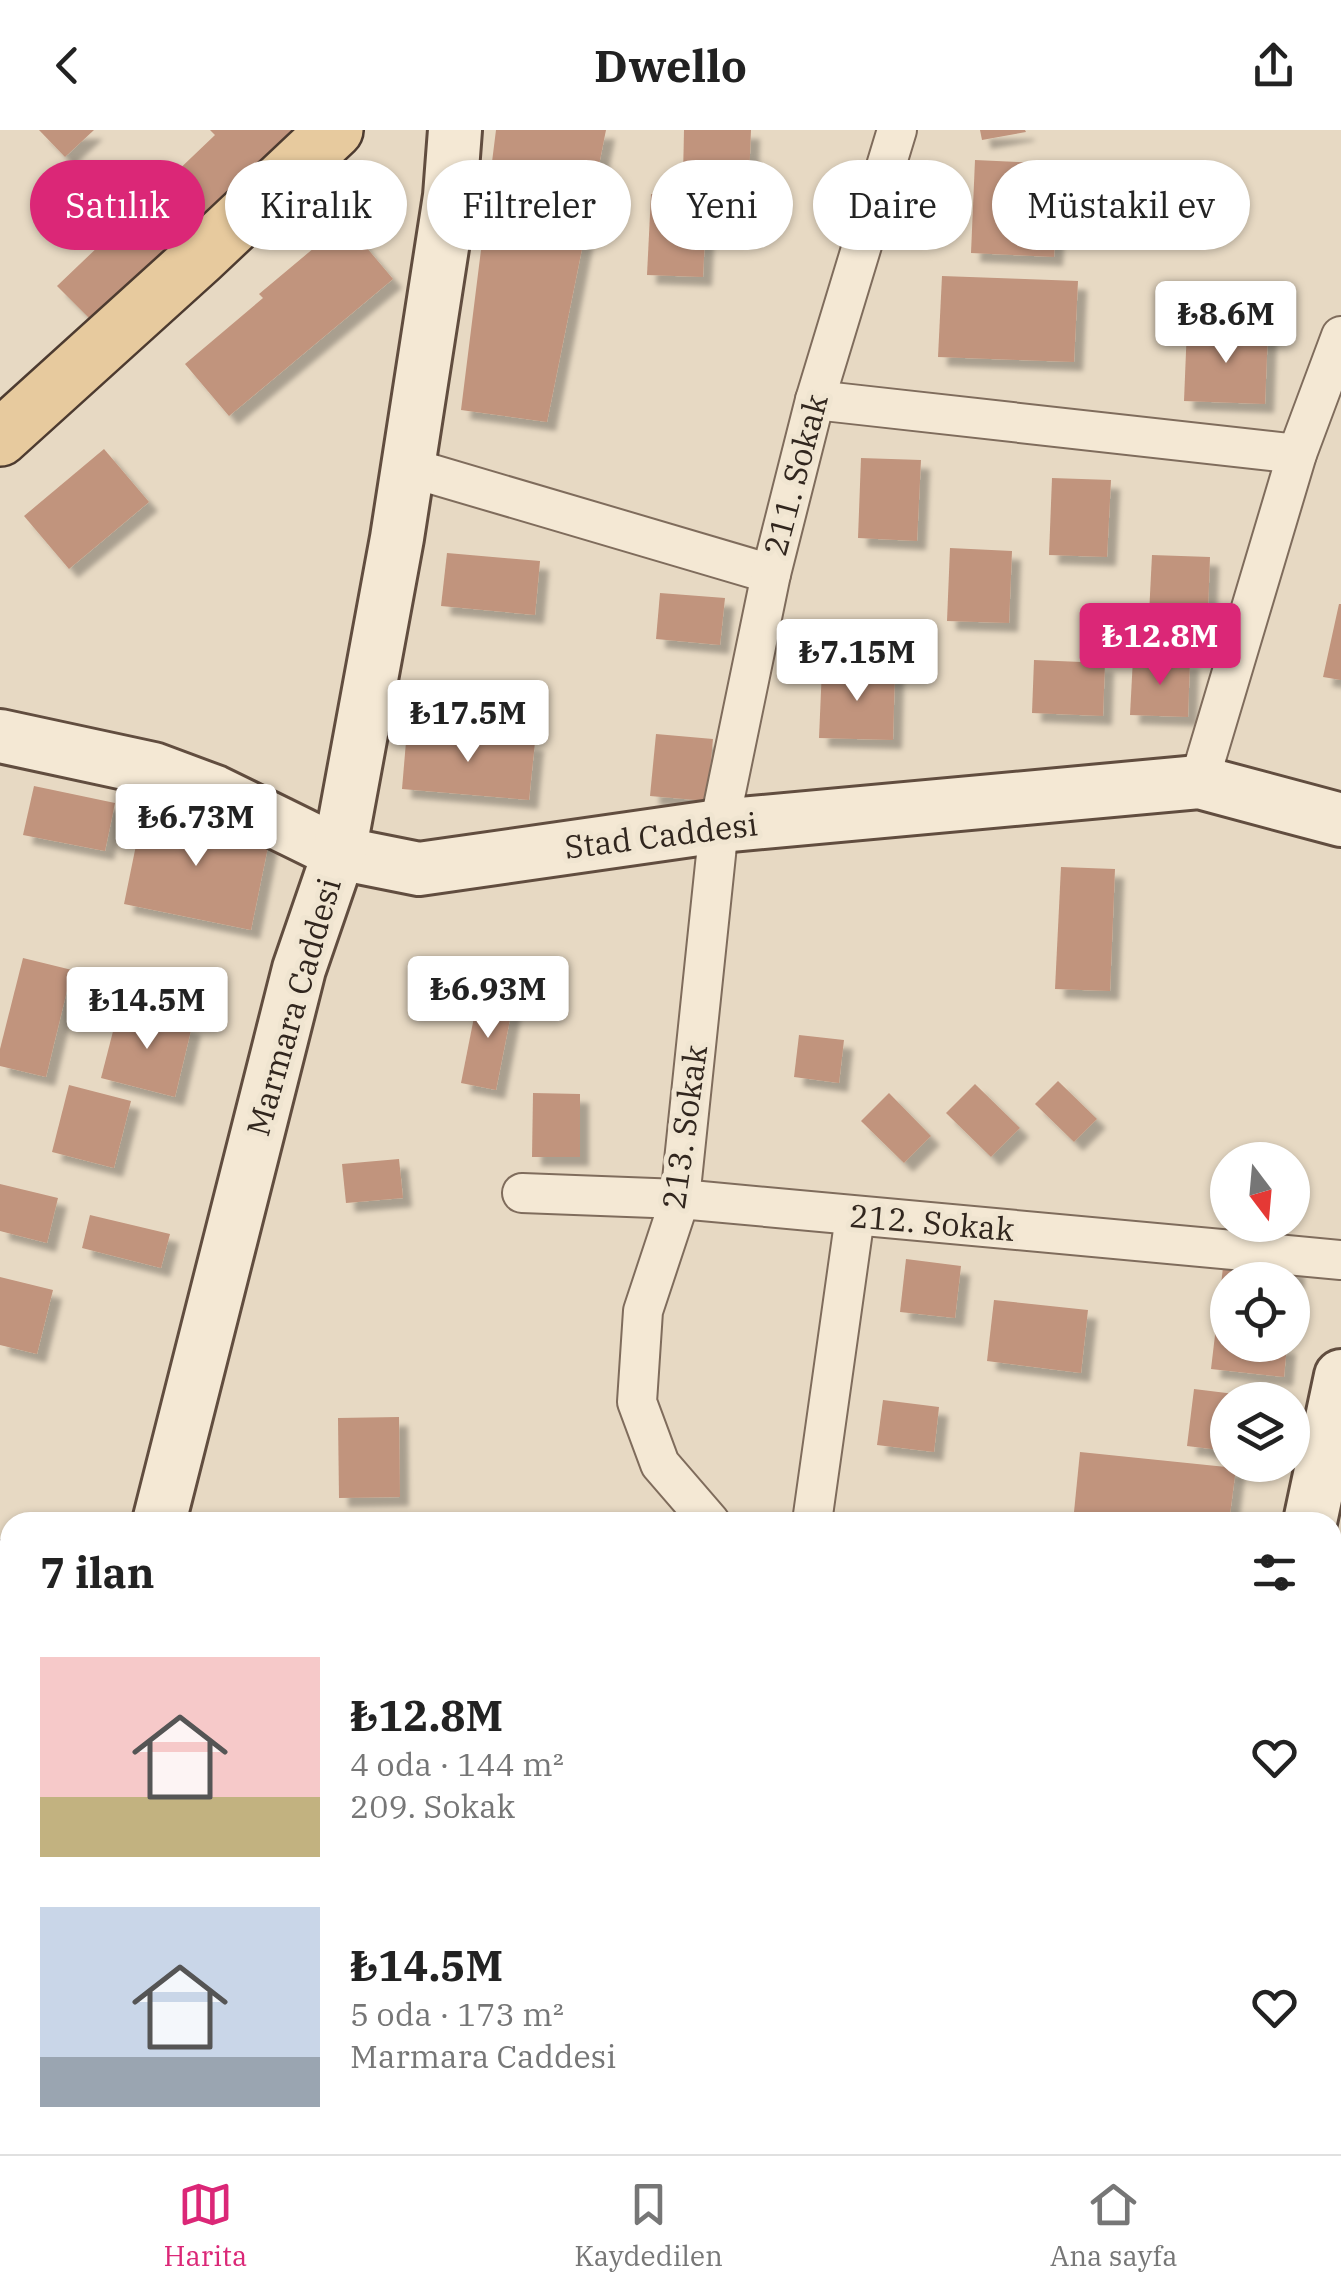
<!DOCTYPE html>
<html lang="tr">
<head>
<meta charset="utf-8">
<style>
  body { margin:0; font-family:"IBM Plex Serif",serif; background:#f2f2f2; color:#222; height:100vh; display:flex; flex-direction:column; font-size:38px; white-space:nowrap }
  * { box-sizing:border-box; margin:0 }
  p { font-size:32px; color:#767676 }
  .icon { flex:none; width:55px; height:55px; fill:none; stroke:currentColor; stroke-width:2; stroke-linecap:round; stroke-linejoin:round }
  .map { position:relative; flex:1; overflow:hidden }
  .sheet { position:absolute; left:0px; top:1382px; width:1342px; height:642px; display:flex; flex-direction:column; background:#fff; border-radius:30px 30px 0 0; box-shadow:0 2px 8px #0004 }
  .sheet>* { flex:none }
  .top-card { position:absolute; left:30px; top:30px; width:1282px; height:90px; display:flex; gap:20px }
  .needle { width:65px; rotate:164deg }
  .buttons { position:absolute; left:1210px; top:1012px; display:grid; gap:20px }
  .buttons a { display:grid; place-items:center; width:100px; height:100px; border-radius:50%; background:#fff; box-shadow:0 2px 8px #0004; font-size:50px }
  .price { position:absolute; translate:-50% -85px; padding:0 22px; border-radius:10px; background:#fff; color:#222; font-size:32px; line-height:65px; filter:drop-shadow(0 2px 5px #0008) }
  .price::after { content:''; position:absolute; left:50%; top:60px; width:30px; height:22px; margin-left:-15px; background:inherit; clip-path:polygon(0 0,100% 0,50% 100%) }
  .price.active { background:#db2777; color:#fff }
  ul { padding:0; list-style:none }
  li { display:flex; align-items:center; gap:30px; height:250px; padding:0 40px }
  li span { display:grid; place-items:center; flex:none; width:280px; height:200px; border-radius:0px; color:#555 }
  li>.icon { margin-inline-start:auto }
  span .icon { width:120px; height:120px; fill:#fffc; stroke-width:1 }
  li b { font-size:42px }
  h2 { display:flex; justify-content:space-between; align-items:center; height:120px; padding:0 40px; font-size:42px }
  .chip { padding:0 35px; border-radius:45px; background:#fff; box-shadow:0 2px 8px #0004; font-size:35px; line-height:90px }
  .chip.active { background:#db2777; color:#fff }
  header { display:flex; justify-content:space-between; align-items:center; height:130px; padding:0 40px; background:#fff; font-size:45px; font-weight:800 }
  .tab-bar { display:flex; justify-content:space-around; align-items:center; height:140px; border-top:2px solid #e0e0e0; background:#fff; font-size:28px; color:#767676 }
  .tab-bar a { display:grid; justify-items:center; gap:5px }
  .tab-bar .active { color:#db2777 }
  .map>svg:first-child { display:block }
  .building { fill:#c1947d; filter:url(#shadow) }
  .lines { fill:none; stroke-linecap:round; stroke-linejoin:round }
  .street-casing { stroke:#7f6c5c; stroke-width:42 }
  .secondary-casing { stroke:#614d3f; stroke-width:58 }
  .primary-casing { stroke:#4d3b30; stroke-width:60 }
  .street { stroke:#f4e8d4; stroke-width:38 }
  .secondary { stroke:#f4e8d4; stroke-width:52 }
  .primary { stroke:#e7ca9e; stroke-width:55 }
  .labels { text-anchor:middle; stroke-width:10; stroke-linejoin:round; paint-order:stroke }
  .street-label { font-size:32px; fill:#31261e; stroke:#f0e5d1 }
</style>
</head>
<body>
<header><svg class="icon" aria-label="back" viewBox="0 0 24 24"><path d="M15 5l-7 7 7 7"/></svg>Dwello<svg class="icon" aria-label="share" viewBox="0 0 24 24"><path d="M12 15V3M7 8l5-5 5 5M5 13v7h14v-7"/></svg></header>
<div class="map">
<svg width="1341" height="2024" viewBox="0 0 1341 2024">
  <defs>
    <filter id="shadow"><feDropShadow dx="9" dy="9" stdDeviation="2.5" flood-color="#0004"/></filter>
  </defs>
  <rect width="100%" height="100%" fill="#e7d9c3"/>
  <g class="building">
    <path d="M39,0H94L65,27Z"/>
    <path d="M210,0H294L93,192L57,156L215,5Z"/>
    <path d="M496,0H606L547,292L461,280Z"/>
    <path d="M684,0H751L749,49L683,47Z"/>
    <path d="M980,0H1025L1026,2L982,10Z"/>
    <path d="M975,30L1059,34L1054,127L971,123Z"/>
    <path d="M651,64L707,66L703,147L647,145Z"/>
    <path d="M345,92L393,149L229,286L185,234L263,168L259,164Z"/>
    <path d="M942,146L1078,151L1074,232L938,227Z"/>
    <path d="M1187,197L1268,201L1265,274L1184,271Z"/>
    <path d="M104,319L149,372L69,439L24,386Z"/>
    <path d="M861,328L921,330L917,411L858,408Z"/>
    <path d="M1052,348L1111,350L1107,427L1049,425Z"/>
    <path d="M950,418L1012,421L1009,493L947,491Z"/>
    <path d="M447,423L540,431L535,485L441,476Z"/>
    <path d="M1152,425L1210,427L1207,507L1148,504Z"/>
    <path d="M660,463L725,468L720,515L656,509Z"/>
    <path d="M1339,474H1341V550L1323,547Z"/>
    <path d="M1133,528L1190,530L1188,587L1130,585Z"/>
    <path d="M1034,530L1105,533L1103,586L1032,583Z"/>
    <path d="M822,538L895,541L893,610L819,608Z"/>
    <path d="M407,600L535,612L529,670L402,659Z"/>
    <path d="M656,604L713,609L707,671L650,666Z"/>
    <path d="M34,656L115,673L105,721L23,705Z"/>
    <path d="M144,676L214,690L213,696L270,707L251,800L124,774Z"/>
    <path d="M1061,737L1115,739L1110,861L1055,859Z"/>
    <path d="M23,828L72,840L46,947L0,936V919Z"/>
    <path d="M479,862L514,869L496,960L461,953Z"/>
    <path d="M119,878L192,896L175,967L101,948Z"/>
    <path d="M799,905L844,910L839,953L794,947Z"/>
    <path d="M1058,951L1097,989L1074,1012L1035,974Z"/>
    <path d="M975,954L1020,998L991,1027L946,983Z"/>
    <path d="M69,955L131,971L114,1038L52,1022Z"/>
    <path d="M533,963L580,964V1027H532Z"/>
    <path d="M889,963L931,1006L904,1033L861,991Z"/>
    <path d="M399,1029L403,1068L346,1073L342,1034Z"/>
    <path d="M0,1054L58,1068L47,1113L0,1101Z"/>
    <path d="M90,1085L170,1104L161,1138L82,1118Z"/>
    <path d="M906,1129L961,1136L955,1188L900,1182Z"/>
    <path d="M1224,1129L1296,1137L1295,1150H1228V1215H1287L1284,1247L1211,1239Z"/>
    <path d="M0,1147L53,1160L37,1224L0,1215Z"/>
    <path d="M994,1170L1088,1180L1081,1243L987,1231Z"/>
    <path d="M1194,1259L1259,1267V1270H1228V1321L1187,1316Z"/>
    <path d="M883,1270L939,1277L934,1322L877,1315Z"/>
    <path d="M399,1287L400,1367L339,1368L338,1288Z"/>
    <path d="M1080,1322L1236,1338L1229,1392H1167L1074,1382Z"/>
    <path d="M344,1388V1392H312V1389Z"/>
  </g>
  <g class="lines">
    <defs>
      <g id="street">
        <path d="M815,270L1297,324"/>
        <path d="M408,337L771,444"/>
        <path d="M1199,652L1297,324L1341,206"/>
        <path d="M522,1063L680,1069L1341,1130"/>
        <path d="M710,1392L660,1334L637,1272L643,1181L680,1069L719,696L771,444L815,270L897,0"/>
        <path d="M812,1392L855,1086"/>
        <path d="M0,1430L10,1432"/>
        <path d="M1332,1535L1341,1537"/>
      </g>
      <g id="secondary">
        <path d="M0,606L153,639L215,662L339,723L419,739L719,696L1199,652L1341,690"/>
        <path d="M159,1392L299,839L339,723L397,408L450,66L455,0"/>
        <path d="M1310,1392L1341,1246"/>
        <path d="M986,2015L1011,2024"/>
        <path d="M1304,2015V2024"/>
        <path d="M69,2024L73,2015"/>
        <path d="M939,2024V2015"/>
      </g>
      <path id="primary" d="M0,308L200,127L335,0"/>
    </defs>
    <use href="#street" class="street-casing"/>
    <use href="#secondary" class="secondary-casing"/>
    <use href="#primary" class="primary-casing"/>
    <use href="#street" class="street"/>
    <use href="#secondary" class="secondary"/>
    <use href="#primary" class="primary"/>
  </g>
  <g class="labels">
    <g class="street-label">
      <text transform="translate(796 345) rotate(-75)" y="11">211. Sokak</text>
      <text transform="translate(661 706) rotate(-7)" y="11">Stad Caddesi</text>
      <text transform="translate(294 877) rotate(-74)" y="11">Marmara Caddesi</text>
      <text transform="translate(685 997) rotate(-82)" y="11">213. Sokak</text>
      <text transform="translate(932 1093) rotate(5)" y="11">212. Sokak</text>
    </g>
  </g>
</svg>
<div class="buttons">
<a><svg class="needle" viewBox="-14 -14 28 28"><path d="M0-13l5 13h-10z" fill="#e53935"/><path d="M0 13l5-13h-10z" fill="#767676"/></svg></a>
<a><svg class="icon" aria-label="locate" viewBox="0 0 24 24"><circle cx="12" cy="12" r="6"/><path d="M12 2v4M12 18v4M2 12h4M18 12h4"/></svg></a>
<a><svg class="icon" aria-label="layers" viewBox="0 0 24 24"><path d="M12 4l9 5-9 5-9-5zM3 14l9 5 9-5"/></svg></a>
</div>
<b class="price" style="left:1226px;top:236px">₺8.6M</b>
<b class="price active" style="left:1160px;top:558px">₺12.8M</b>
<b class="price" style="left:857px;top:574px">₺7.15M</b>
<b class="price" style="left:468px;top:635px">₺17.5M</b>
<b class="price" style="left:196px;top:739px">₺6.73M</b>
<b class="price" style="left:488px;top:911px">₺6.93M</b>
<b class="price" style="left:147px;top:922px">₺14.5M</b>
<div class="top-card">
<a class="chip active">Satılık</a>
<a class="chip">Kiralık</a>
<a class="chip">Filtreler</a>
<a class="chip">Yeni</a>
<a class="chip">Daire</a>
<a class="chip">Müstakil ev</a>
</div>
<section class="sheet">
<h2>7 ilan<svg class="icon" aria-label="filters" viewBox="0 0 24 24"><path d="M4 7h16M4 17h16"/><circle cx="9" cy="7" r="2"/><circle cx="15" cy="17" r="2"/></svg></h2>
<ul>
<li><span style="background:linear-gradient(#f6c9c9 70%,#c2b280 0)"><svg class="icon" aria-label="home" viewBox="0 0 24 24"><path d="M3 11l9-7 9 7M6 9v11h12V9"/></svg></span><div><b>₺12.8M</b><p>4 oda · 144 m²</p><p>209. Sokak</p></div><svg class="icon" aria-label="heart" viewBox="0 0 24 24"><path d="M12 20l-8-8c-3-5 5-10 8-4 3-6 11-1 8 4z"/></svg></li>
<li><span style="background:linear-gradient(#c9d6e8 75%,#9aa5b1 0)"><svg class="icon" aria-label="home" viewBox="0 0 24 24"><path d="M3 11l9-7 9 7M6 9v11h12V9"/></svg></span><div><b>₺14.5M</b><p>5 oda · 173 m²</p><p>Marmara Caddesi</p></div><svg class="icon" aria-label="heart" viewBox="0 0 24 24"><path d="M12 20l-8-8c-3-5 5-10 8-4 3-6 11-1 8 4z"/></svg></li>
</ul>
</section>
</div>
<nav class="tab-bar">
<a class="active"><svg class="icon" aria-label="map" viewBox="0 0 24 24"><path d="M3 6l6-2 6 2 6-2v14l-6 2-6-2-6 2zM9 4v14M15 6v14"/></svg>Harita</a>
<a><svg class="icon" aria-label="saved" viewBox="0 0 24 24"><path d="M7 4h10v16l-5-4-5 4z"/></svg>Kaydedilen</a>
<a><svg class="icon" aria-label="home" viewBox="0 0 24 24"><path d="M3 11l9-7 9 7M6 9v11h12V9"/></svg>Ana sayfa</a>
</nav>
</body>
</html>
